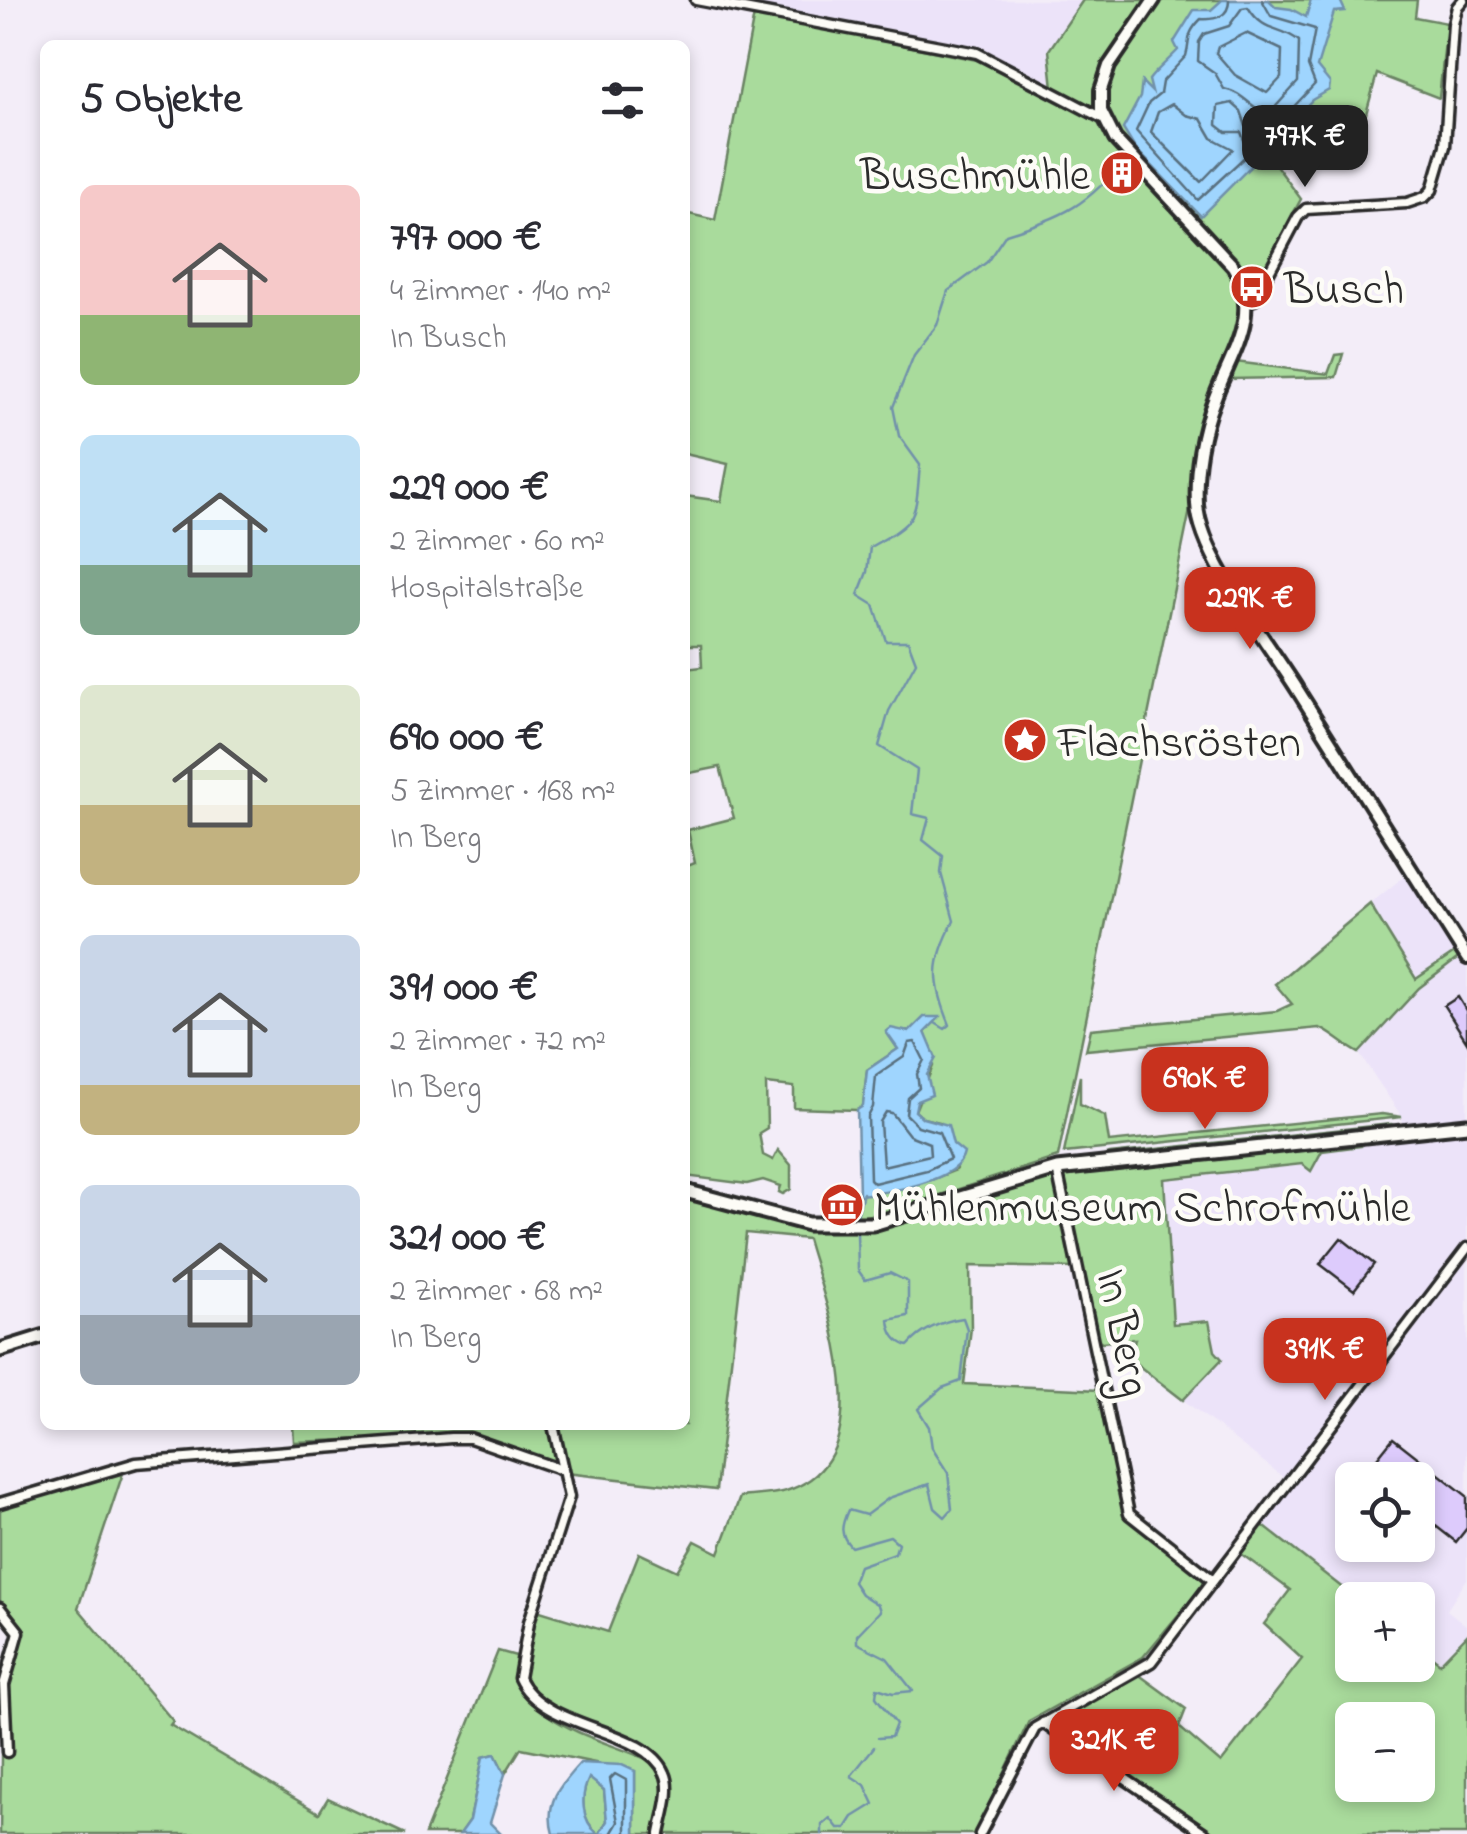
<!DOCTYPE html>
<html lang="de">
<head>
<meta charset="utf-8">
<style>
  body { margin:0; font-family:"Indie Flower",sans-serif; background:#f2f2f3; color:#2b2b33; height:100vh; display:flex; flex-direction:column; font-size:38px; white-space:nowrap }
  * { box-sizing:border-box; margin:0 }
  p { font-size:32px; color:#7c7c81 }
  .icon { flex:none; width:55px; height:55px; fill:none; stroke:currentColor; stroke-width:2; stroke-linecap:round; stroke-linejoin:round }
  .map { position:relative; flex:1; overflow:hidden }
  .side { position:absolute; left:40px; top:40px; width:650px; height:1390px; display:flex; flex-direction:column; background:#fff; border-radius:15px; box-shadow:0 5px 15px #0003 }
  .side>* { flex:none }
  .controls { position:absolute; left:1335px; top:1462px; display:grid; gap:20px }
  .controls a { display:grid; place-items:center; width:100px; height:100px; border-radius:15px; background:#fff; box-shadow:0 5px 15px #0003; font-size:50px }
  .price { position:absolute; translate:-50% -85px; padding:0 22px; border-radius:20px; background:#c8321e; color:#fff; font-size:32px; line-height:65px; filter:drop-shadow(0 2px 5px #0008) }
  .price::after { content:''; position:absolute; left:50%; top:60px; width:30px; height:22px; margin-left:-15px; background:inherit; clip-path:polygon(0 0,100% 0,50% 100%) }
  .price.selected { background:#222; color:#fff }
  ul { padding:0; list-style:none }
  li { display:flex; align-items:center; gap:30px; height:250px; padding:0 40px }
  li span { display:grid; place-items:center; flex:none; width:280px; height:200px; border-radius:15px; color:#555 }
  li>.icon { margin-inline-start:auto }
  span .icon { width:120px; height:120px; fill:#fffc; stroke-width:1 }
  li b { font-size:42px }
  h2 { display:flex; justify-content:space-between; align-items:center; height:120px; padding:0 40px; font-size:42px }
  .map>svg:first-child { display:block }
  .built { fill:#ece3f9; fill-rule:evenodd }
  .green { fill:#a9db9c; stroke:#6a8364; stroke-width:2.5; fill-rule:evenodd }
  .water { fill:#9fd5fe; stroke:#7191aa; stroke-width:2.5 }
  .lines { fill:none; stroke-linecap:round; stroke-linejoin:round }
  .shore { stroke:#596f7f; stroke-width:2.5 }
  .stream { stroke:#7191aa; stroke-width:2.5 }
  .building { fill:#ddcbfc; stroke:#2b2b2b; stroke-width:2.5 }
  .minor-casing { stroke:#2b2b2b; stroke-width:15 }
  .tertiary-casing { stroke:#2b2b2b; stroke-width:18 }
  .secondary-casing { stroke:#2b2b2b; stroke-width:19 }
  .minor { stroke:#fdfcf7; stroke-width:8 }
  .tertiary { stroke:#fdfcf7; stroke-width:10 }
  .secondary { stroke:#fdfcf7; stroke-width:11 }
  .labels { text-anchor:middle; stroke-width:9; stroke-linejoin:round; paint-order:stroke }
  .poi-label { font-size:45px; fill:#2b2b2b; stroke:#fdfcf7; text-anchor:start }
  .street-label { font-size:45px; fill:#2b2b2b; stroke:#fdfcf7 }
</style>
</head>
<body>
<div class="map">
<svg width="1467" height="1834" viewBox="0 0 1467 1834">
  <rect width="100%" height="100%" fill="#f3edf8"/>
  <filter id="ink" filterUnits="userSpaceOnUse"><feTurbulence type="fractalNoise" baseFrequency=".01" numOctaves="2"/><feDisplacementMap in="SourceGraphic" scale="20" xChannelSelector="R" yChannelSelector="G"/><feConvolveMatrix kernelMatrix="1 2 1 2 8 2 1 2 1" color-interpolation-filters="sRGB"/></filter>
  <g filter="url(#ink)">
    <g class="built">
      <path d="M720,0H1083L1049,50L1055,87L981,51Z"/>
      <path d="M1407,874L1467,965V1579L1447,1610L1467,1626V1635L1440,1664L1418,1646V1600H1359L1262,1524L1291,1483L1130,1359L1132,1343L1173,1324L1164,1179L1315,1162L1325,1144L1405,1137L1402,1117L1359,1053L1419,988L1370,904ZM1352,1480H1418V1545H1352Z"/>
    </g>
    <g class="green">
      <path d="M1083,0H1417L1415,17L1447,23L1439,98L1377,74L1361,132L1298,117L1275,157H1270L1301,199L1260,275L1253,271L1235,273C1248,325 1227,347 1212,394C1200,431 1196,471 1190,510L1058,1157L891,1211L855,1218L859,1195L931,1180L956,1170L953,1144L940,1122L923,1118L915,1111L933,1066L925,1031L887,1032L898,1049L867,1070L863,1106L857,1110L794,1108V1087L766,1084L767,1128L759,1133L763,1155L773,1160L778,1150L791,1165V1189L783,1194L779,1192L781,1186L763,1180L747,1184L685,1176V867L695,863L688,830L734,818L720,767L685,774V669L702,667L701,645H685V496L721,501L728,464L685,454V213L715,220L754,15L977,60L1054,97L1049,50Z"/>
      <path d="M1343,354L1336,377L1228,379L1236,362L1328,374L1335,355Z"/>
      <path d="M1370,904L1416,979L1459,950L1461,956L1419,988L1359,1053C1344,1046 1330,1031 1319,1028L1086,1050L1091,1029L1277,1011L1292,1004L1275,984Z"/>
      <path d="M1080,1076V1104L1105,1116L1109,1142L1382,1114L1402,1117L1064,1153Z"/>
      <path d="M1391,1124L1401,1128L1095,1159L1110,1154Z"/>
      <path d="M1360,1141L1361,1146L1322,1151L1311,1171L1302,1164L1164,1179L1173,1324L1209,1321L1215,1351L1222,1359L1183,1400L1130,1359L1135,1339L1102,1342L1094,1337L1063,1173Z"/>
      <path d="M1044,1175L1055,1177L1075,1268L970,1266L971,1328L964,1384L1100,1390L1125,1515L1203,1576L1204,1584L1143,1657L1029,1721L975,1834H664C667,1815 676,1791 669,1773C651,1720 526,1725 521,1671C520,1652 532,1628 537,1610L608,1632L639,1553L677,1571L695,1541L719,1553L740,1497C755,1495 772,1495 786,1491C887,1460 826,1306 807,1239L746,1233L716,1490L566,1473L556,1425H685V1195C735,1209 783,1229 836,1231C901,1234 982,1195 1044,1175Z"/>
      <path d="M293,1425H549L556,1460L551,1464L471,1435L294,1442Z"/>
      <path d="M124,1470L78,1608L173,1721L170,1725L319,1813L328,1798L405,1834H0L2,1688L17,1633L0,1612V1505Z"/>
      <path d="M1261,1524L1358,1600H1352V1665H1418V1646L1440,1663L1467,1635V1834H1211L1056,1730L1059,1719L1138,1674L1186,1709L1179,1727L1221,1763L1302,1659L1264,1624L1290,1590L1240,1553ZM1352,1720H1418V1785H1352Z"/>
      <path d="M498,1651L516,1656C512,1724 604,1738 652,1762C669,1785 661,1807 656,1834H635V1771L521,1748L505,1774L495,1754L483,1757L470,1820L460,1834H425Z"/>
      <path d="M589,1777L604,1790L607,1821L599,1834C580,1821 580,1796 589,1777Z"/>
    </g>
    <g class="water">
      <path d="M1222,0H1269L1276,7L1291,9L1306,17L1311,0H1340L1345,11L1334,12L1317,67L1330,83L1329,90L1312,100L1275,141L1253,136L1265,152L1201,216L1134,147L1123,129L1140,97L1142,82L1152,92L1149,80C1154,72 1170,59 1178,50L1174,42L1194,10H1211Z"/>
      <path d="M924,1017H940L925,1032L936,1058L927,1075L932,1095L917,1101L915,1111L923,1118L948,1125L953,1144L964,1153C959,1182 885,1193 859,1195L857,1110L863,1106L867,1070L898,1049L886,1032L891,1028L909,1032Z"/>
      <path d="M495,1754L505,1774L490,1823L501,1834H460L470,1820L483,1757Z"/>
      <path d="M580,1763L622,1765L635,1771V1834H599L607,1821L604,1790L589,1778C580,1796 581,1820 598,1834H553C544,1803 560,1785 580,1763Z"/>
    </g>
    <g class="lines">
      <g class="shore">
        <path d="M1229,0C1229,17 1215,20 1201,19C1185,35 1191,39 1186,56L1162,82L1160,94L1149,103L1136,131L1198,200L1249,153L1241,132H1226L1217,125L1218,106L1232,103L1241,111L1246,126L1259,124L1272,130L1315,84L1308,66L1315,29L1271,16L1262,0"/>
        <path d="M1248,7C1264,34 1280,25 1299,41L1298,82L1269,114C1251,110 1245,93 1224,89L1215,73L1198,61L1199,42L1204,34L1229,26L1242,8Z"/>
        <path d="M1246,33L1282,50L1281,78L1267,93L1235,75L1216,53L1218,47Z"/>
        <path d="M1172,104L1186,115L1201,119L1212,138L1233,149L1201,182L1151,132L1158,112Z"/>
        <path d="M915,1042L924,1060L917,1074L919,1088L908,1098L906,1114L918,1126L939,1132L950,1159L927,1170L874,1183L870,1179L868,1117L873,1107L876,1076L904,1057L909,1043Z"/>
        <path d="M886,1112L892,1113L909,1135L929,1143L930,1155L883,1166L880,1122Z"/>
        <path d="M611,1834L618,1822L610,1779L615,1774L626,1780V1834"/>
      </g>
      <g class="stream">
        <path d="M935,1023L945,1029L950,1025C932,982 932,962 954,921L941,873L943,856L923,840L929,818L912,814L917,770L879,746L889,711L916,662L908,641H886L874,605L858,595L867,572L870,547C919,520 915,519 920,465L899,436L893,407L914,355L937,325L948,291L987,262L1006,234C1065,216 1087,206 1127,157"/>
        <path d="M857,1216L863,1193"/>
        <path d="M857,1232L858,1270L865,1280L890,1273L908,1282V1316L889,1320C890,1332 895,1342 908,1346C922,1330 942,1321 963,1318L967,1329L961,1381L942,1388L918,1409L929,1427L932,1448L948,1473L952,1509L945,1517L935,1508L929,1484L889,1498L866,1515L848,1510C841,1526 839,1534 851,1547L890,1536L898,1543L895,1553L859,1566L853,1582L861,1594L878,1605L880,1611L857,1635V1643L887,1658L913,1691L893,1693L877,1688L876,1697L896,1724L891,1737L878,1738"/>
        <path d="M822,1834V1825L830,1818L838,1828H846L853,1817L874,1804L865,1785L851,1776L874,1747"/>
      </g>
    </g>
    <g class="building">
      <path d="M1458,997L1467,1012V1042L1444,1006Z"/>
      <path d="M1341,1238L1374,1264L1354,1290L1320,1264Z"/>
      <path d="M1393,1438L1467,1496V1528L1456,1542L1418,1512V1480H1376L1366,1472Z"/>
    </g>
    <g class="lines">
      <defs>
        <g id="minor">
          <path d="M696,0L977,53L1104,119"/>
          <path d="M1246,301L1254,300L1298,217L1306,209L1407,203L1425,197L1432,190L1445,146L1453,24L1457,7L1463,0"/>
          <path d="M1057,1169L1129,1514L1213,1580"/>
          <path d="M553,1425L569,1497L529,1622L519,1678C543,1731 645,1726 665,1773C673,1790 663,1816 660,1834"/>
          <path d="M0,1503L136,1463L451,1438H470L562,1470"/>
          <path d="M0,1608L19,1632L4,1685L7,1752"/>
          <path d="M1043,1723L1206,1834"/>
          <path d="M980,1834L1035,1728L1151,1662L1467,1248"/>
        </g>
        <path id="tertiary" d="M1154,0L1109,66L1101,90V111L1115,139L1233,266C1263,314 1231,353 1214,400C1202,430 1195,471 1197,504C1199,555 1269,644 1297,689C1354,779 1411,869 1467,958"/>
        <g id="secondary">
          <path d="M685,1191L808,1224H873L1057,1169L1467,1125"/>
          <path d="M0,1350L45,1336"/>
        </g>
      </defs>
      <use href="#minor" class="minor-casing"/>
      <use href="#tertiary" class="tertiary-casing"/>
      <use href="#secondary" class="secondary-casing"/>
      <use href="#minor" class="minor"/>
      <use href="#tertiary" class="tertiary"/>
      <use href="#secondary" class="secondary"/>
    </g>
  </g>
  <defs>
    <symbol id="building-disc" viewBox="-11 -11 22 22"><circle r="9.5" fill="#c8321e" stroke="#fdfcf7"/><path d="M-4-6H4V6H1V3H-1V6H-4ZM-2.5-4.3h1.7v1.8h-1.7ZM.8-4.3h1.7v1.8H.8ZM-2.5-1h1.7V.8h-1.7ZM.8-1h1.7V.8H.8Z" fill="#fff"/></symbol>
    <symbol id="bus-disc" viewBox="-11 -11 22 22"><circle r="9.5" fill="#c8321e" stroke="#fdfcf7"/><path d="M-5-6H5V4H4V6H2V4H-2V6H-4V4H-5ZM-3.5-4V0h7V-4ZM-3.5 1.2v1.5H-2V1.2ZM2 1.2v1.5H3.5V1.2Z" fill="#fff"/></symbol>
    <symbol id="sight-disc" viewBox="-11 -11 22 22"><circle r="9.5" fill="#c8321e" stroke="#fdfcf7"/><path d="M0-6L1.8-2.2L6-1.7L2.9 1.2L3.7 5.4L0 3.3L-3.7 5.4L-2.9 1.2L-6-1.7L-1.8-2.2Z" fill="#fff"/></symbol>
    <symbol id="museum-disc" viewBox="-11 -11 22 22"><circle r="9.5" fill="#c8321e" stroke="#fdfcf7"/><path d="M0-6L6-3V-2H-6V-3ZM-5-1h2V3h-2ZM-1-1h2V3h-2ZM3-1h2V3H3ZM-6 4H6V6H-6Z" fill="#fff"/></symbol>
  </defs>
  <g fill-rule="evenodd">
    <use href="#building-disc" x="1097" y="148" width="50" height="50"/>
    <use href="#bus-disc" x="1227" y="262" width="50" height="50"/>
    <use href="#sight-disc" x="1000" y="715" width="50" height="50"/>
    <use href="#museum-disc" x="817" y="1180" width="50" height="50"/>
  </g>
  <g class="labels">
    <g class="poi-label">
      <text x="1090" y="189" text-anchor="end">Buschmühle</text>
      <text x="1284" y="303">Busch</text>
      <text x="1058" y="756">Flachsrösten</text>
      <text x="874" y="1221">Mühlenmuseum Schrofmühle</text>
    </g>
    <g class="street-label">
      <text transform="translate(1126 1332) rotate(78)" y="16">In Berg</text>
    </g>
  </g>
</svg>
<div class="controls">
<a><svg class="icon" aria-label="locate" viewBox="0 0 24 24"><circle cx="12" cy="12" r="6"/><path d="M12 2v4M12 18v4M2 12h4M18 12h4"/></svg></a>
<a>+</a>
<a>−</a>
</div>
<b class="price selected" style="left:1305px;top:190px">797K €</b>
<b class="price" style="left:1250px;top:652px">229K €</b>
<b class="price" style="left:1205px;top:1132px">690K €</b>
<b class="price" style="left:1325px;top:1403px">391K €</b>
<b class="price" style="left:1114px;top:1794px">321K €</b>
<section class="side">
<h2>5 Objekte<svg class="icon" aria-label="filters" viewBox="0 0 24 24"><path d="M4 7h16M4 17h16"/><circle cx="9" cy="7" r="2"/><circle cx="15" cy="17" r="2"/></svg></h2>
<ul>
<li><span style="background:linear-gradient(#f6c9c9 65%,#8fb573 0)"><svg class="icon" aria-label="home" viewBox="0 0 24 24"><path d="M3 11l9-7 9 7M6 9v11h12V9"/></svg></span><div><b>797 000 €</b><p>4 Zimmer · 140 m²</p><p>In Busch</p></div></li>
<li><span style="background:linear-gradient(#bfe0f5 65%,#7fa58c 0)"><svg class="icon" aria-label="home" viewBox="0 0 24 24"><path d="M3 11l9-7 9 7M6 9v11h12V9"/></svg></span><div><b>229 000 €</b><p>2 Zimmer · 60 m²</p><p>Hospitalstraße</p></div></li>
<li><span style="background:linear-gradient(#dfe7d0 60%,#c2b280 0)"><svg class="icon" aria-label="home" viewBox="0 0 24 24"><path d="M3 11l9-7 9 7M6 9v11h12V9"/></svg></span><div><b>690 000 €</b><p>5 Zimmer · 168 m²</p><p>In Berg</p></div></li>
<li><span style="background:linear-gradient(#c9d6e8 75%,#c2b280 0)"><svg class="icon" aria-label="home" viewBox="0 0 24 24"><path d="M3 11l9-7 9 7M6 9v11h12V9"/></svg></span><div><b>391 000 €</b><p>2 Zimmer · 72 m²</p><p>In Berg</p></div></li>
<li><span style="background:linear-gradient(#c9d6e8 65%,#9aa5b1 0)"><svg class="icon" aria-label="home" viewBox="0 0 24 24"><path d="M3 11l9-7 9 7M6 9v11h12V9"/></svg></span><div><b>321 000 €</b><p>2 Zimmer · 68 m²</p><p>In Berg</p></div></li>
</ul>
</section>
</div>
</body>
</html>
